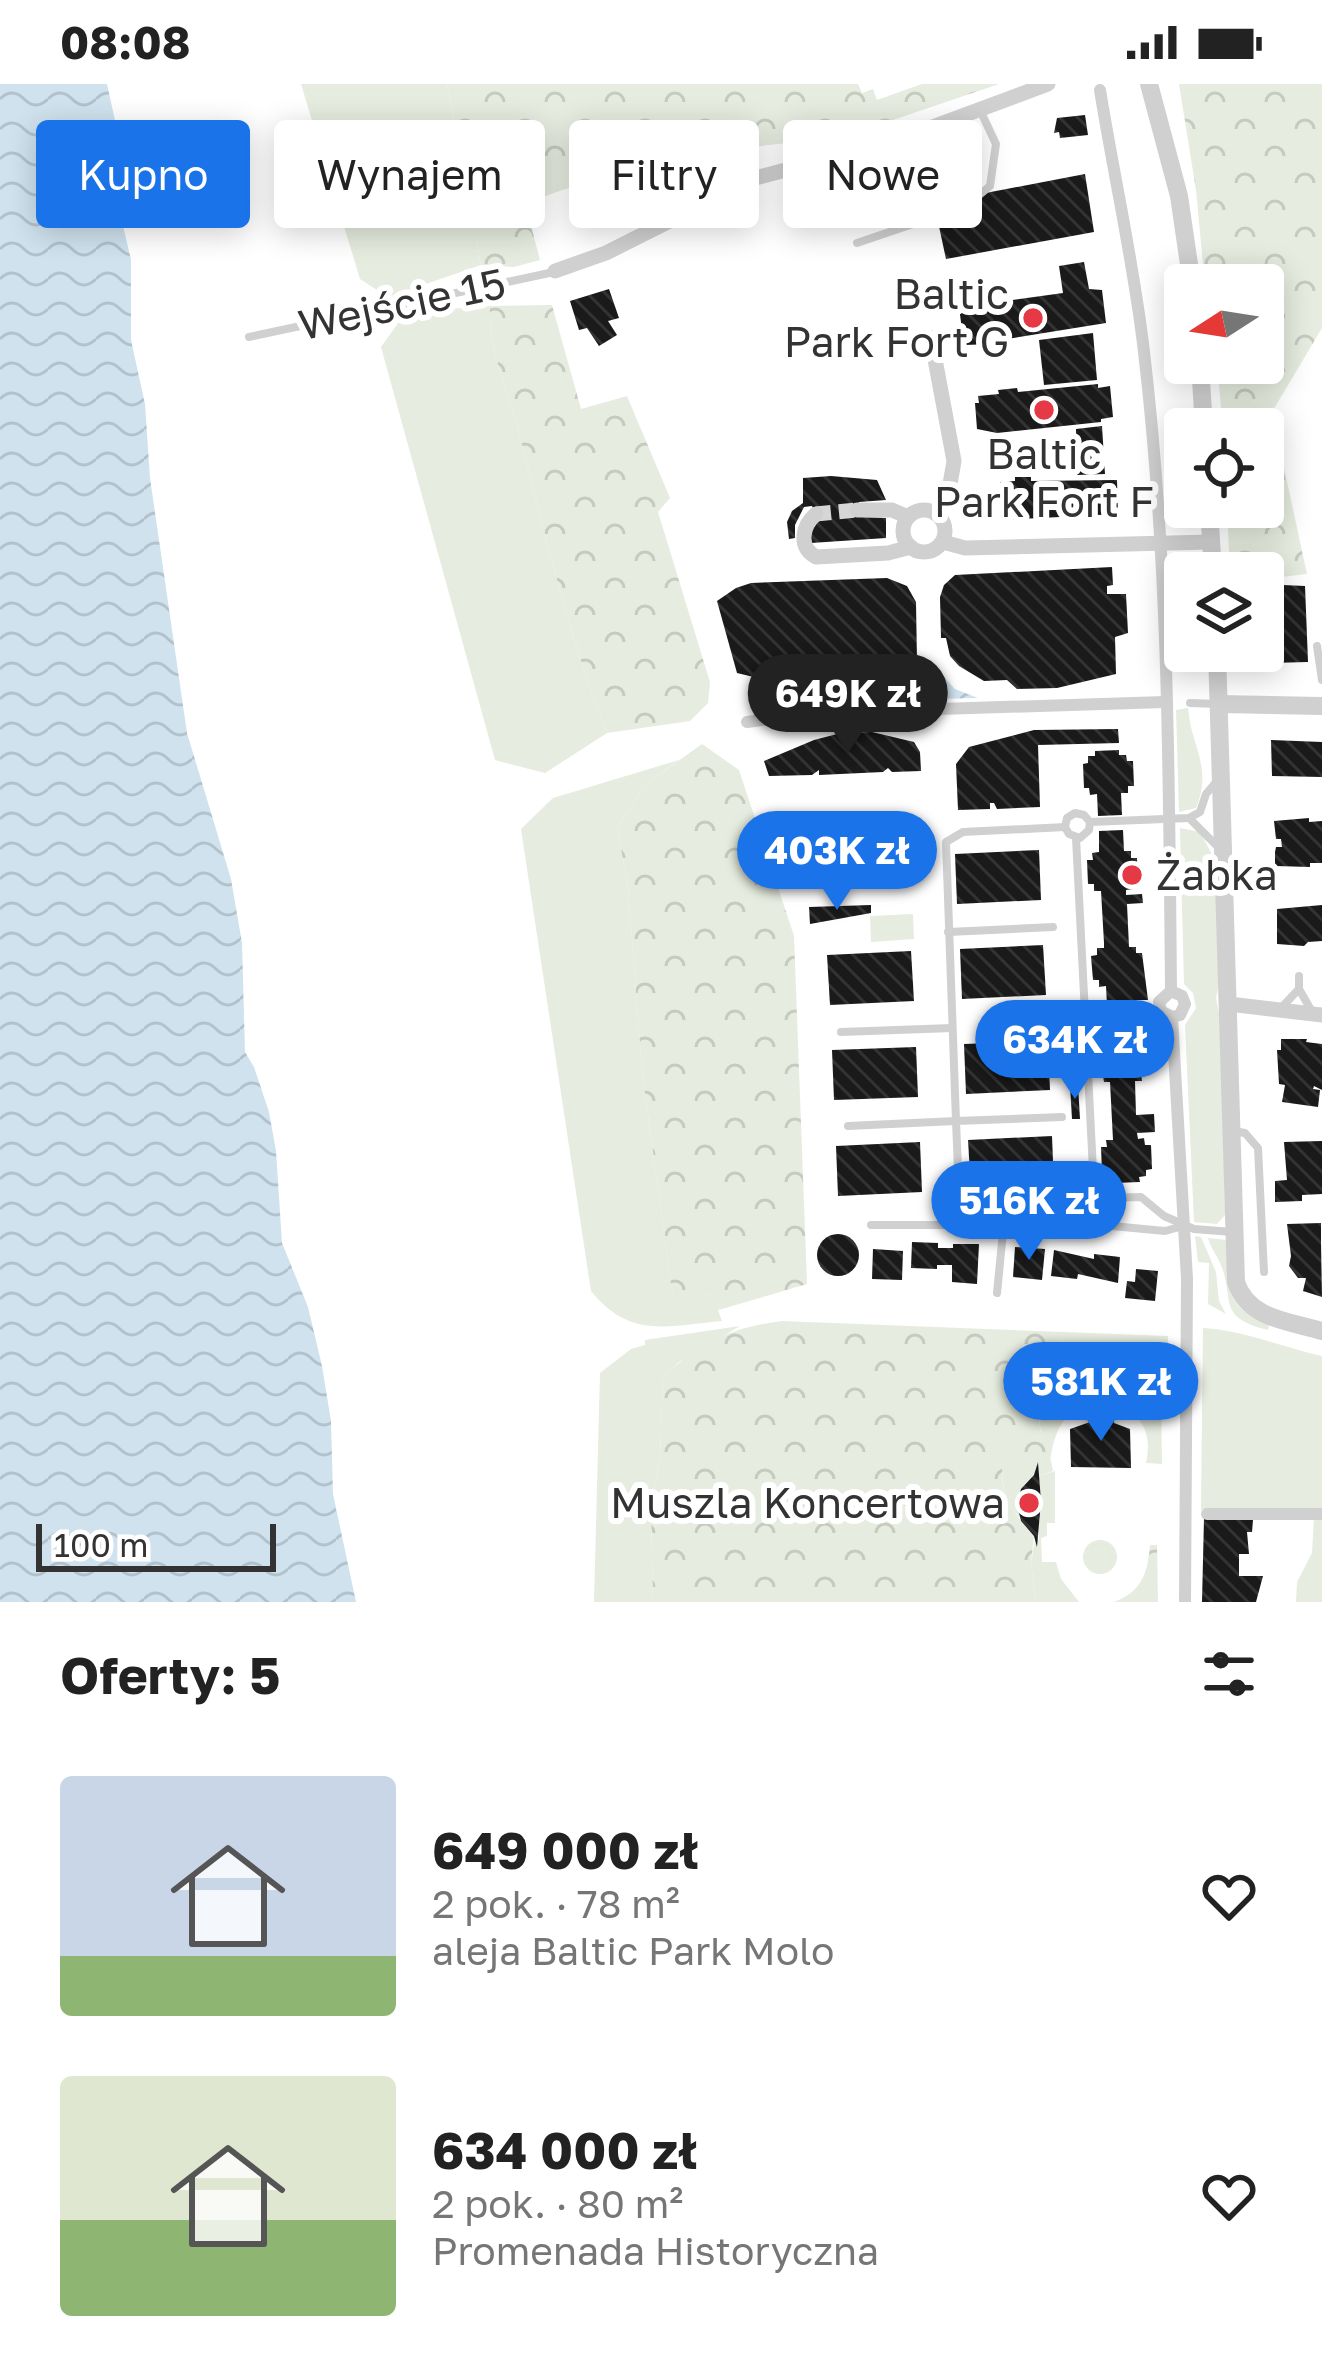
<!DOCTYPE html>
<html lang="pl">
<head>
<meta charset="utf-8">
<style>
  body { margin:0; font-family:"Golos Text",sans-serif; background:#f2f2f2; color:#222; height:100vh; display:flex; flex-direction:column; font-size:45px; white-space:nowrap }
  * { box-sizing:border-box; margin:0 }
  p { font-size:39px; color:#767676 }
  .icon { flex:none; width:66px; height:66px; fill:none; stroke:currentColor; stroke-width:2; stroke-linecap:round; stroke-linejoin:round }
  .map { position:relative; height:1518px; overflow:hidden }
  .side { display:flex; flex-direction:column; background:#fff; flex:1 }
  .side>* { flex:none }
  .hud { position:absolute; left:36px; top:36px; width:1251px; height:108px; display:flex; gap:24px }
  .needle { width:78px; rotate:258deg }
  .buttons { position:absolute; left:1164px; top:180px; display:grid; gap:24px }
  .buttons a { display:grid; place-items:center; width:120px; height:120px; border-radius:12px; background:#fff; box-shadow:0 6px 30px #0003; font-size:60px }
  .scale { position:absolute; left:36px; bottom:30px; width:240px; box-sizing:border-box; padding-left:12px; border:6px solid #333; border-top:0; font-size:33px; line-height:42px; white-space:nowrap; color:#333; -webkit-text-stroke:9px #fff; paint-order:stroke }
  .price { position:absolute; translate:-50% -102px; padding:0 27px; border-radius:42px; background:#1a73e8; color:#fff; font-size:39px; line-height:78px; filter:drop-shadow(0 3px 6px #0008) }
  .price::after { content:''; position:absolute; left:50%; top:72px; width:36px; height:27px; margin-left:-18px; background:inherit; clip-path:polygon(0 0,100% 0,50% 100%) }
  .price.active { background:#222; color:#fff }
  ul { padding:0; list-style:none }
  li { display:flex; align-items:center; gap:36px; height:300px; padding:0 60px }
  li span { display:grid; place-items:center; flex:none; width:336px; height:240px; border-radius:12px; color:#555 }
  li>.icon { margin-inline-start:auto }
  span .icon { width:144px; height:144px; fill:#fffc; stroke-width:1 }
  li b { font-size:51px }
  h2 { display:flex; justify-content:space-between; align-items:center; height:144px; padding:0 60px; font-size:51px }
  .chip { padding:0 42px; border-radius:12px; background:#fff; box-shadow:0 6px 30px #0003; font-size:42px; line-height:108px }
  .chip.active { background:#1a73e8; color:#fff }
  .status { display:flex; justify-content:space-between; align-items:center; height:84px; padding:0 60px; background:#fff; direction:ltr }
  .status svg { height:33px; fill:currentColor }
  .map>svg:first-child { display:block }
  .green { fill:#e6ecdf }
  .forest { fill:url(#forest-crowns) }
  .water { fill:url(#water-waves) }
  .building { fill:url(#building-back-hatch) }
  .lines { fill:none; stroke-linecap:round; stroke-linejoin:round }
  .minor-tunnel { stroke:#d6d6d6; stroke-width:15; stroke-dasharray:15 8; stroke-linecap:butt }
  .service { stroke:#d0d0d0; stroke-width:8 }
  .pedestrian { stroke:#d0d0d0; stroke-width:12 }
  .minor { stroke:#d0d0d0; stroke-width:15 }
  .tertiary { stroke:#d0d0d0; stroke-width:18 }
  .poi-dot { fill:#e63946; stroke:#fff; stroke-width:4.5 }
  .labels { text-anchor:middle; stroke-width:12; stroke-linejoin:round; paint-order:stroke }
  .poi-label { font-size:42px; fill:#333; stroke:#fff; text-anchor:end }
  .street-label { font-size:42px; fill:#333; stroke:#fff }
</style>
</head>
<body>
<div class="status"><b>08:08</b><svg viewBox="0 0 49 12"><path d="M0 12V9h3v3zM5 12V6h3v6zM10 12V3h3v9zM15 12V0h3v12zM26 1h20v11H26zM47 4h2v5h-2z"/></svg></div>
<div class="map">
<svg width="1322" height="1518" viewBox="0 0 1322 1518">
  <defs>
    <pattern id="forest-crowns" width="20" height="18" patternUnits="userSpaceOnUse" patternTransform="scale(3)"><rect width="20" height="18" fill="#e6ecdf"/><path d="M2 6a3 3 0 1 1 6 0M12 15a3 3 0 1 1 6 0" fill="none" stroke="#c6cbc0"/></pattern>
    <pattern id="water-waves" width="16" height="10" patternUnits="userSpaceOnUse" patternTransform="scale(3)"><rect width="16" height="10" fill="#cfe2ee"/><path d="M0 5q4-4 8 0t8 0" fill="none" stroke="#b2c2cd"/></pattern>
    <pattern id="building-back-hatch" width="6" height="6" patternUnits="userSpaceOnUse" patternTransform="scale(3)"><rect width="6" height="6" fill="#1a1a1a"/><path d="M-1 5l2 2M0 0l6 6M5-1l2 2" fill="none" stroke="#333"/></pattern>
  </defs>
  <rect width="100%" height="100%" fill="#fff"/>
  <g class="green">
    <path d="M301,0H447L481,181L388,213L360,195Z"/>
    <path d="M490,222C488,264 505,298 516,338C544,443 566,547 607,649L545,689L495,676L381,263L406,228Z"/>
    <path d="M1188,624C1191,663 1213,683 1196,724L1179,728L1176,626Z"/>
    <path d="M679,676L646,700L617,743L628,804L642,987L673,1213L710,1210L722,1225L718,1226L722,1237C667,1242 630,1255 591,1207L521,745L553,714Z"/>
    <path d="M1180,744L1200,748L1215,776L1219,900L1216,914L1221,939L1225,1131L1217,1140L1194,1138L1185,941L1196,924L1193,909L1184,900Z"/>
    <path d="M922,752L924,797L840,798L838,756Z"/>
    <path d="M913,830L914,855L871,858L870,832Z"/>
    <path d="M1195,1152L1201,1153L1216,1188L1219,1217L1226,1230L1208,1220L1209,1179L1198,1178Z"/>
    <path d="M1208,1154L1227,1156C1229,1203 1221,1220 1269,1241L1268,1246C1216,1233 1235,1216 1221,1181C1217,1171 1211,1165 1208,1154Z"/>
    <path d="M740,1242L679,1278L663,1294L660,1372L651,1427L653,1518H594L600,1289L631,1265L645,1261V1256Z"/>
    <path d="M1203,1244C1242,1246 1282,1263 1322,1272V1518H1296L1297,1498L1312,1469L1314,1434L1201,1426Z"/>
    <path d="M1063,1248L1168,1252V1309L1161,1311L1162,1380L1146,1379C1153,1350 1142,1331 1116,1318L1105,1323V1332L1094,1331V1320C1062,1324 1053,1352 1050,1379C1037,1351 1037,1323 1047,1293C1053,1276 1063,1268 1063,1248Z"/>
    <path d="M1003,1376L1034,1391L1019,1409V1433C1005,1419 1000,1395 1003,1376Z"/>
    <path d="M1055,1387V1439H1047V1452L1041,1454L1042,1478H1056L1061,1495L1079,1518H1036L1031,1479L1035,1456H1039V1392Z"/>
    <circle cx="1100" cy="1473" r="17"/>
  </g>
  <g class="forest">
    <path d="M447,0H858L862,9L873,5L877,16L922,0H999L843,53L715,67L593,126L583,99L525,119L540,176L514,183L481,181Z"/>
    <path d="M1179,0H1322V244L1272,328L1307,490L1263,495V489H1230L1227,423H1263V345H1223L1217,279H1263V201H1205L1196,106Z"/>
    <path d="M552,221L581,325L627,312L670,414L658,428L710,598L708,619L690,637L607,649C566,547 544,443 516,338C505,298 488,264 490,222Z"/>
    <path d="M702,660L739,686L794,852L807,1200L722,1225L709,1210L673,1214L642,987L628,804L617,743L646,700Z"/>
    <path d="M782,1237L1063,1248C1063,1275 1043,1295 1040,1323C1036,1359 1051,1365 1053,1387L1039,1392V1385L1034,1391L1004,1377C996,1404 1015,1433 1034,1452L1031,1479L1036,1518H653L651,1427L660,1372L663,1294C698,1258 734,1243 782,1237Z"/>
    <path d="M1150,1461H1157L1158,1518H1114C1142,1508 1148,1488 1150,1461Z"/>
  </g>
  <g class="water">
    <path d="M0,0H107L122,68L121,133L131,176V256L145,320L150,394L187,649L231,795L242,859L245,968L254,983L269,1028L276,1067L282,1159L308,1223L322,1282L331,1337L333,1410L356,1518H0Z"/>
    <path d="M928,592H943L955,605L978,614L897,616L917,606Z"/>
  </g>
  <g class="building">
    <path d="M1085,31L1088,51L1060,54L1059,48L1054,49L1057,34Z"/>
    <path d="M1085,90L1094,148L946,175L934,119Z"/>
    <path d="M1084,178L1089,205L1102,206L1106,239L995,257V260L964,261L959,223L989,216L990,219L1063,209L1059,182Z"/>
    <path d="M609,205L619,234L608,237L617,251L599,262L587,244L579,246L570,217Z"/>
    <path d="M1093,249L1097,296L1044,301L1039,256Z"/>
    <path d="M1098,300V304L1110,302L1113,333L1101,335V338L997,349L977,345L975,319H979L978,312L999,310L998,306L1017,304L1018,308Z"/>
    <path d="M1102,342L1105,390L1077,391L1076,345Z"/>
    <path d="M831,392L877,396L886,416L859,418L857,426L861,433L886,434V454L811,459L809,450L816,430L812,422L804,423L795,441V454L789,455L787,438L792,427L803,419V394Z"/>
    <path d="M1015,393H1031V397L1117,396L1118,430L1002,436L1000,398L1015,397Z"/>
    <path d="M1112,483L1113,501L1107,502V510H1126L1128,549L1115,553L1116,590L1057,604L1017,605L1007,596L984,597L959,582L950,572L946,554H941L940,513L944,501L955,491Z"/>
    <path d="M887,494L907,502L916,518L917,578L911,592L900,603L821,609L737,589L717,517L736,504L751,499Z"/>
    <path d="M1283,501L1305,502L1308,578L1269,579L1267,503Z"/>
    <path d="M1118,645L1119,659L1038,661L1040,723L997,725L994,719H990V725L958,726L956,680L969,663L1034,646Z"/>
    <path d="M872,648L914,658L920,668L921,687L892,688L888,684L883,688L819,691V686L812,691L769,692L764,677L814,656L841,649Z"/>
    <path d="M1271,656L1322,658V693L1272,692Z"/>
    <path d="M1119,666V671H1126L1127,677H1133L1134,702H1128V709H1121L1122,731L1098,732L1097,710L1090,711L1089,704H1084L1083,680L1088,679V672H1095V667Z"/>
    <path d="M1309,734V738L1322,737V779H1310V783L1275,782V768L1276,763H1282L1281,755H1276L1274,737Z"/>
    <path d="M1123,746L1124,767H1131V774H1137L1138,798H1132L1133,805L1126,806V811L1142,810L1143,819L1127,820L1129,863H1136V869H1142L1148,916H1131L1133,959H1140V966L1146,965L1147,990H1141L1142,997H1135L1136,1031L1154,1030L1155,1048L1137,1049L1138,1055L1144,1054L1145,1061H1151L1152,1085L1146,1086V1092L1139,1093L1140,1098L1115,1099V1094H1108V1088H1102L1101,1063H1107L1106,1056H1113L1110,998H1104L1103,992H1097L1096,967H1102V960H1109L1106,902L1099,903V896H1093L1091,872L1097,871V864H1104V859L1101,807H1094V800H1088L1087,776H1093L1092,769L1099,768V747Z"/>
    <path d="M1039,766L1041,816L957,820L955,770Z"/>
    <path d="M871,821V829L810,840L809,823Z"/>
    <path d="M1322,821V857L1308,858L1304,862L1277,860V825Z"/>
    <path d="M1043,861L1046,911L962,915L960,865Z"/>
    <path d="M911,867L914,917L830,921L827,871Z"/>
    <path d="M1281,955H1307L1306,958L1322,960V1006L1314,1002L1313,1005L1320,1006L1318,1023L1282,1018L1285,1001L1279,1000L1277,966H1281Z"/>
    <path d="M1048,957L1050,1006L966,1010L964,960Z"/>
    <path d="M916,963L918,1013L834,1016L832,966Z"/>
    <path d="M1070,1001H1078L1080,1035H1072Z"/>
    <path d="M1052,1052L1054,1102L971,1106L968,1056Z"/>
    <path d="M1322,1057V1110L1302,1111V1117L1275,1118V1097L1287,1096L1284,1058Z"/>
    <path d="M920,1058L922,1108L838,1112L836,1062Z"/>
    <path d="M1321,1139V1159L1322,1213L1303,1207L1306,1194H1298L1289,1182L1291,1172L1287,1140Z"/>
    <circle cx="838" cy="1171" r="21"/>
    <path d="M912,1158L938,1159V1164H953V1160H979L977,1200L952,1198V1181H937V1185L911,1184Z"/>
    <path d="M1015,1163L1045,1165L1042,1196L1013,1193Z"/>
    <path d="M873,1165L903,1167L902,1196L872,1195Z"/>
    <path d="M1054,1166L1094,1175V1170L1120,1173L1118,1199L1078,1190L1077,1195L1051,1192Z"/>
    <path d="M1136,1185L1158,1187L1155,1217L1125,1214L1127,1197L1135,1198Z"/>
    <path d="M1091,1331L1114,1332V1339L1130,1345L1131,1384L1071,1383L1070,1345L1090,1338Z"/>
    <path d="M1038,1378L1041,1417L1037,1463L1034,1452L1021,1437L1017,1421L1021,1405L1034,1391Z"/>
    <path d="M1204,1434L1253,1436L1252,1448H1247L1249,1470H1239V1492H1263L1256,1518H1202Z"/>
  </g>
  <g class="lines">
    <path class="minor-tunnel" d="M816,430L857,426"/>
    <g class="service">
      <path d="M857,159L966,122L990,102L996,60L980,26"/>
      <path d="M249,253L554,188"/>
      <path d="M1317,562L1322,596"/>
      <path d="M1190,619L1217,620"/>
      <path d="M1190,735L1221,766"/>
      <path d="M1090,738L1089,746L1080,754L1069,750L1065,743L1067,734L1075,729L1084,731L1090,738L1189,734L1200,728L1206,710L1217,697"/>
      <path d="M1076,754L1094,1106L1106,1114L1141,1113L1164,1132L1194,1145L1232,1148"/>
      <path d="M948,848L1053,843"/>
      <path d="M1299,905V892"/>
      <path d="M1281,924L1299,905L1311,926"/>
      <path d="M841,948L952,944"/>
      <path d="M848,1042L956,1037L946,758L963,748L1065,743"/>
      <path d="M1233,1047L1245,1049L1258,1064L1264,1188"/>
      <path d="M959,1109L956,1037L1062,1033"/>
      <path d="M871,1141H976L1017,1133L1165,1147L1183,1142"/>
      <path d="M997,1209L1004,1138"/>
    </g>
    <g class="pedestrian">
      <path d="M1100,6C1114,93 1134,180 1144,268C1169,479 1169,695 1171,907L1159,918L1161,927L1172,933L1187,1195L1185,1518"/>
      <path d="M747,638L812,629L1165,618"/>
      <path d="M1171,907L1182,912L1185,920L1180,931L1172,933"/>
      <path d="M1207,1430H1322"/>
    </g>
    <g class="minor">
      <path d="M555,187L606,169L755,94L892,58L1048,0"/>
      <path d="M931,254L954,377L949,406L935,429"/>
      <path d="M857,426H892L908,433"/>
      <circle cx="924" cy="447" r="21"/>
      <path d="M816,430C802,442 798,463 816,473L888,469L911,463"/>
      <path d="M943,458L965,464L1211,458"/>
      <path d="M1229,920L1322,931"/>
    </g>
    <g class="tertiary">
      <path d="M1149,0L1179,112L1192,201"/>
      <path d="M1200,279L1204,345"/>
      <path d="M1209,423L1213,489"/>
      <path d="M1217,567L1236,1198C1248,1235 1288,1237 1322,1247"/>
      <path d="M1219,620L1322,622"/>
    </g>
  </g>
  <g class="poi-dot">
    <circle cx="1033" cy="234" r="12"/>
    <circle cx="1044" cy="326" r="12"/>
    <circle cx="1132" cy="791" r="12"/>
    <circle cx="1029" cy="1419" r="12"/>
  </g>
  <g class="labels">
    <g class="poi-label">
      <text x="1009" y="225">Baltic<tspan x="1009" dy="48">Park Fort G</tspan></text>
      <text x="1044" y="385" text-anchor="middle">Baltic<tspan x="1044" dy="48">Park Fort F</tspan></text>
      <text x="1156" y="806" text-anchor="start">Żabka</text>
      <text x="1005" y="1434">Muszla Koncertowa</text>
    </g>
    <g class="street-label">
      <text transform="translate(402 220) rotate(-12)" y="15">Wejście 15</text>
    </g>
  </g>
</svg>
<div class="buttons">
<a><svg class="needle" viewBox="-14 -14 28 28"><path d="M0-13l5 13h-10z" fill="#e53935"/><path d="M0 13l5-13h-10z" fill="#767676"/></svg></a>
<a><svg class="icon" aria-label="locate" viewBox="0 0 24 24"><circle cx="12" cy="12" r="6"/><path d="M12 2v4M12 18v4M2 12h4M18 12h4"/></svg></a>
<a><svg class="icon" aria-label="layers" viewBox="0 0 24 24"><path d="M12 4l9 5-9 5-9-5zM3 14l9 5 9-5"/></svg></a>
</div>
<div class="scale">100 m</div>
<b class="price active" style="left:848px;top:672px">649K zł</b>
<b class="price" style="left:837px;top:829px">403K zł</b>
<b class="price" style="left:1075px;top:1018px">634K zł</b>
<b class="price" style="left:1029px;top:1179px">516K zł</b>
<b class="price" style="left:1101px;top:1360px">581K zł</b>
<div class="hud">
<a class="chip active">Kupno</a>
<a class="chip">Wynajem</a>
<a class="chip">Filtry</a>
<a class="chip">Nowe</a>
</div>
</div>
<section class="side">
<h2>Oferty: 5<svg class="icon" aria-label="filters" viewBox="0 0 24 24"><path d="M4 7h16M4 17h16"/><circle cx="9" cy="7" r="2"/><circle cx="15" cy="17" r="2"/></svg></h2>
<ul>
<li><span style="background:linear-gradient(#c9d6e8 75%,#8fb573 0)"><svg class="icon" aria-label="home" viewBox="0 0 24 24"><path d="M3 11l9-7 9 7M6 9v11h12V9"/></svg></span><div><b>649 000 zł</b><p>2 pok. · 78 m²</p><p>aleja Baltic Park Molo</p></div><svg class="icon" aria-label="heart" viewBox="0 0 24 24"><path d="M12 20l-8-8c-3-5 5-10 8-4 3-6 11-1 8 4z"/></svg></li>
<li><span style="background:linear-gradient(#dfe7d0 60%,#8fb573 0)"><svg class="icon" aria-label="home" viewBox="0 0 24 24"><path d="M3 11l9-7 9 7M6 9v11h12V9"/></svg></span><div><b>634 000 zł</b><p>2 pok. · 80 m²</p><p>Promenada Historyczna</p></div><svg class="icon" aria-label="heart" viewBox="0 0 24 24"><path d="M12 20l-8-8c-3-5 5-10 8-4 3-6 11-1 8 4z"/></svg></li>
</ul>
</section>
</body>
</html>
